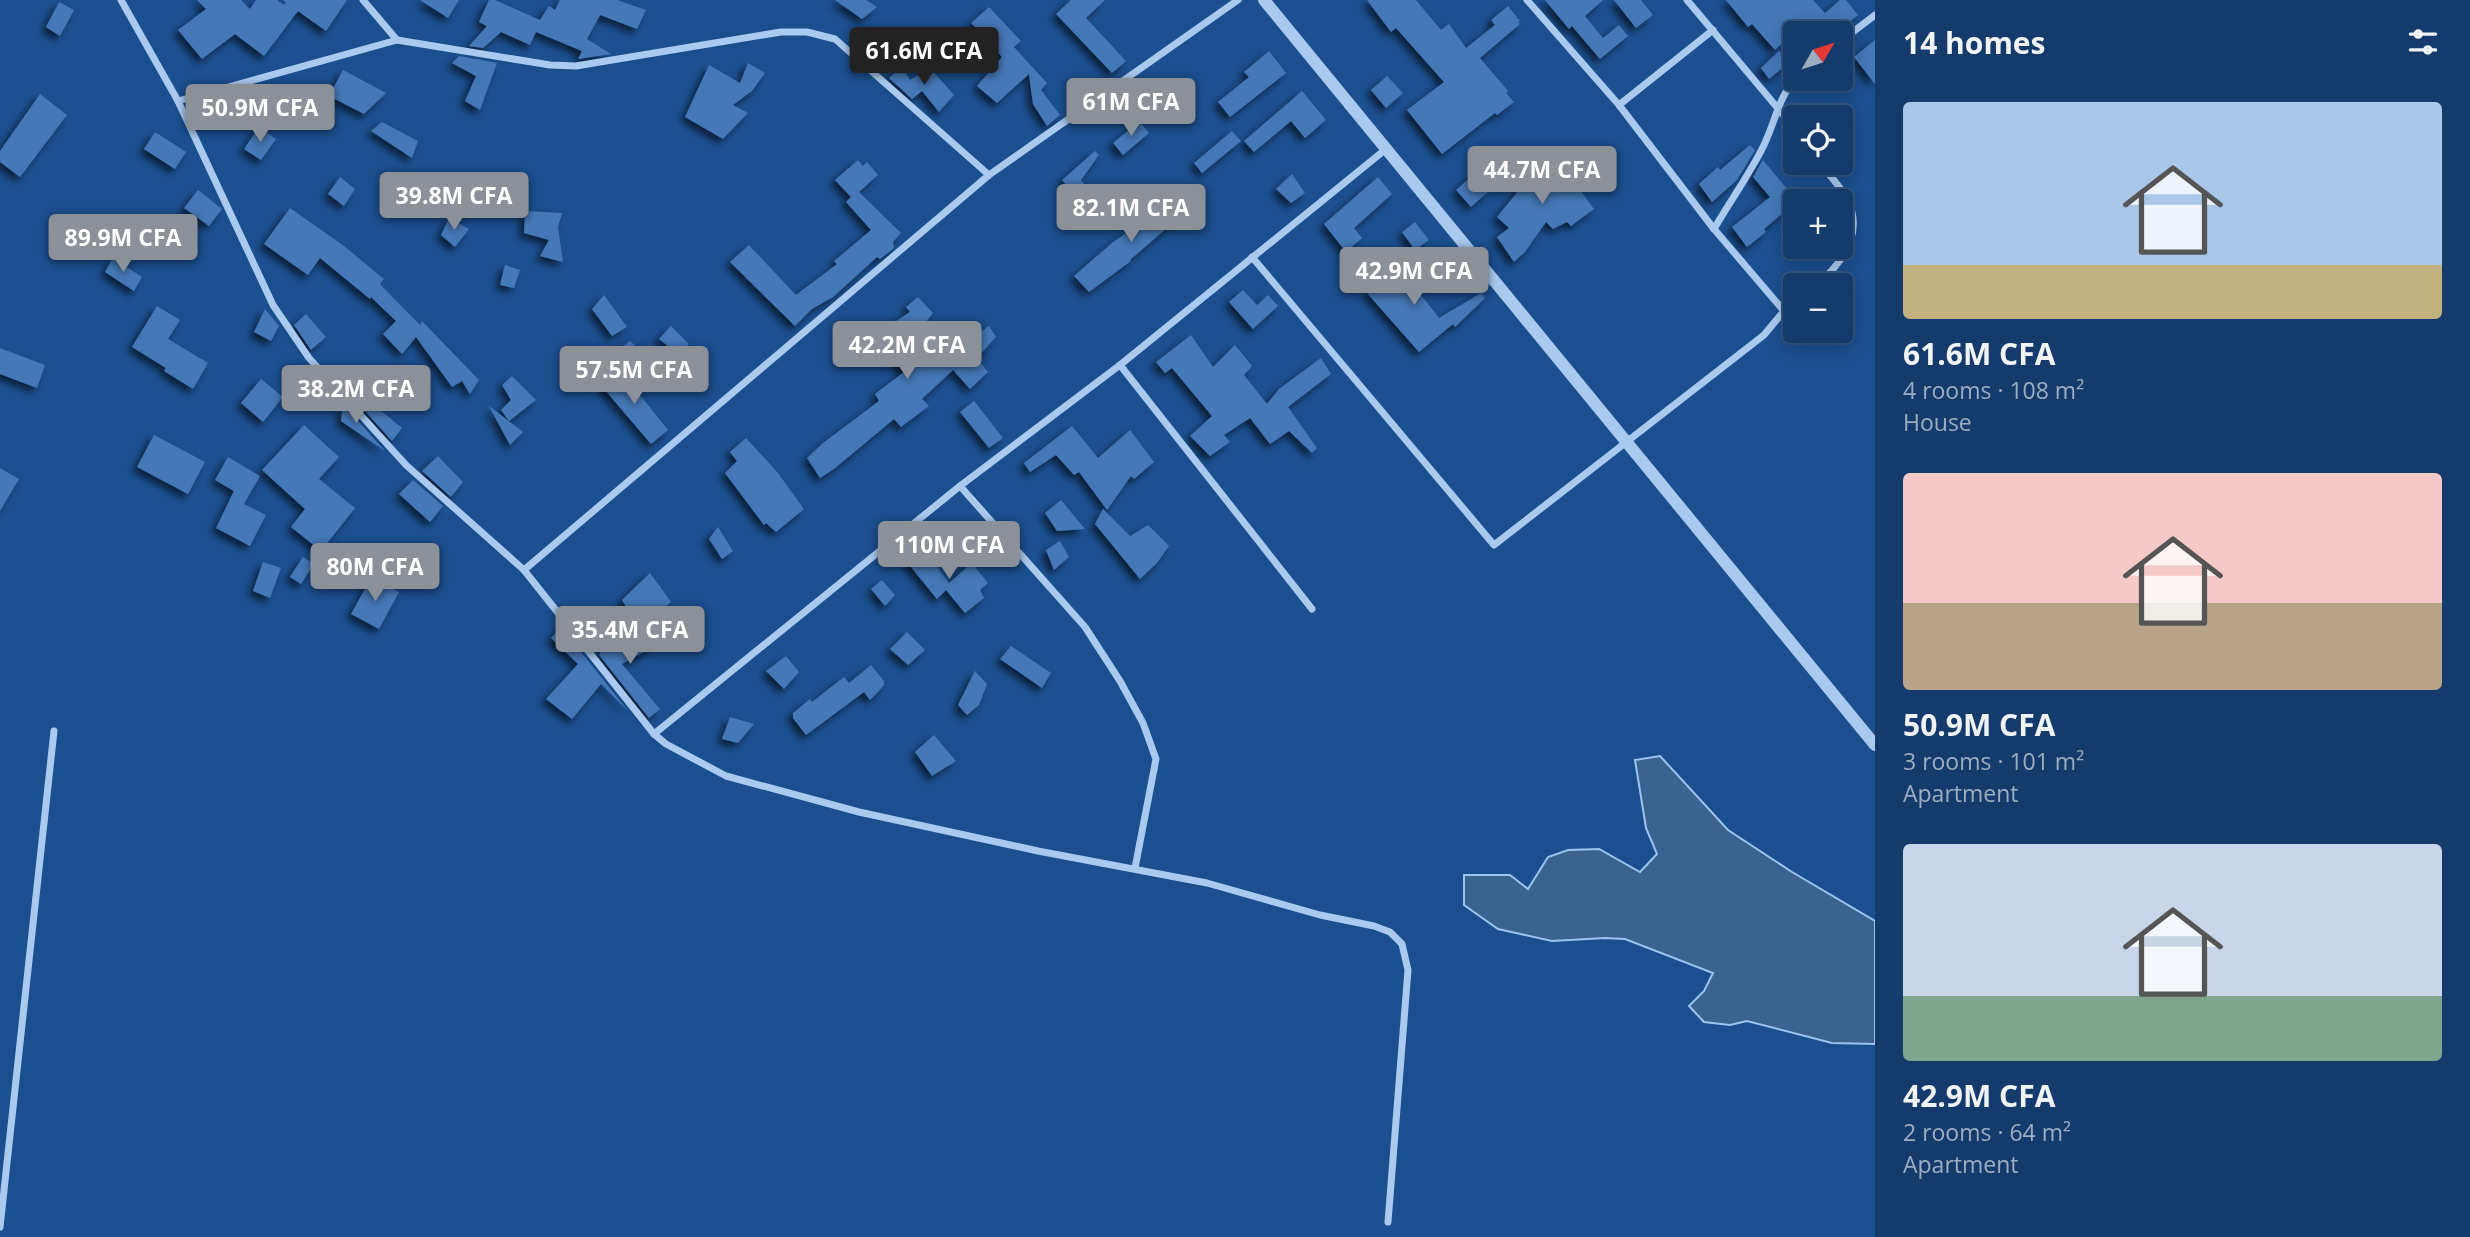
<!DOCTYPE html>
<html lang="en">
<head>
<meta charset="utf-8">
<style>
  body { margin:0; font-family:"Open Sans",sans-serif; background:#214673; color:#f1f3f6; height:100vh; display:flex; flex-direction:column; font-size:26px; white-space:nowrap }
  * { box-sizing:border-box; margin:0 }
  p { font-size:23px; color:#9dadc1 }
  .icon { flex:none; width:38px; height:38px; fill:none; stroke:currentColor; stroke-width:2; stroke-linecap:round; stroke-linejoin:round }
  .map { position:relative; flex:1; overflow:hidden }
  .panel { display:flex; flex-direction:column; background:#143b6b; width:595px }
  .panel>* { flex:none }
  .needle { width:46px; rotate:51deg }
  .tools { position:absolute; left:1783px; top:21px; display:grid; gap:14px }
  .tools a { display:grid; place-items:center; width:70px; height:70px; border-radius:7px; background:#143b6b; box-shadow:0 4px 18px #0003,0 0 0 2px #33557e; font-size:35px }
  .price { position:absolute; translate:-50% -60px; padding:0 16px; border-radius:7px; background:#8c9099; color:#fff; font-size:23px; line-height:46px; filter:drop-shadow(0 2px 4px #0008) }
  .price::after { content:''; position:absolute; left:50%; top:42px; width:21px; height:16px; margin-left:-10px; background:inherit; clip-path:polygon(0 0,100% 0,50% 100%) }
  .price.on { background:#222; color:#fff }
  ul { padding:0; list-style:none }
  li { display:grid; align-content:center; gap:14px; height:371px; padding:0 28px }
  li span { display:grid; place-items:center; height:217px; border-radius:7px; color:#555 }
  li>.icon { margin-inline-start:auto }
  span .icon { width:126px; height:126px; fill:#fffc; stroke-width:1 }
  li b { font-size:30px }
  h2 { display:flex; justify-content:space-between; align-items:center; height:84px; padding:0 28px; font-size:30px }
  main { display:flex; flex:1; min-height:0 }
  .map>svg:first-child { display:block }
  .water { fill:#3c6290; stroke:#9cc4f0; stroke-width:2 }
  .building { fill:#4478b7; filter:url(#shadow) }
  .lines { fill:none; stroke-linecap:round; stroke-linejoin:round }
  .minor { stroke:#a9c9ee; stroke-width:7 }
  .tertiary { stroke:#a9c9ee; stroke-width:12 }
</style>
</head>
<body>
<main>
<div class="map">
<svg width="1875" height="1237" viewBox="0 0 1875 1237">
  <defs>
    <filter id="shadow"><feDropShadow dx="-4.5" dy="4.5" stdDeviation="3.5" flood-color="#0009"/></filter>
  </defs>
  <rect width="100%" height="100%" fill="#1b4f8f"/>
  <path class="water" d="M1660,756L1728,830L1792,872L1875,921V1044L1832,1043L1747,1021L1730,1025L1704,1022L1689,1006L1704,991L1713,973L1625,939L1605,938L1552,941L1498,929L1464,905V875H1510L1528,889L1548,857L1568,850L1599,849L1640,872L1657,854L1646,828L1635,760Z"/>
  <g class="building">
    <path d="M197,0H241L250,9L256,0H277L284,5L286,2L282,0H347L326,31L298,11L264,56L235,34L202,59L178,30L206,9Z"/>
    <path d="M420,0H459L448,18Z"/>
    <path d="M489,0H495L540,20L549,6L555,10L560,0H617L646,10L637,29L600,15L587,39L611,54L578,59L582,51L536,32L530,45L501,32L483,48L469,46L487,26L479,22Z"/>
    <path d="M835,0H866L877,7L862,19Z"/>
    <path d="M1071,0H1105L1086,18L1126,61L1112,73L1056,14Z"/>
    <path d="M1367,0H1416L1441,30L1449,24L1466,48L1495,25L1491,20L1508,6L1520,21L1518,22L1520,24L1480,58L1508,91L1506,93L1514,102L1497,115L1495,113L1442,154L1407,110L1444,82L1396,28L1391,32Z"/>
    <path d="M1545,0H1603L1585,16L1603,38L1619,25L1628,36L1600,59L1572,26L1569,29Z"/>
    <path d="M1614,0H1641L1653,15L1636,28Z"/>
    <path d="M1726,0H1813L1825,13L1840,0H1846L1858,15L1835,33H1816L1807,21L1775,50L1752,24L1748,27Z"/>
    <path d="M59,2L74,10L60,36L46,27Z"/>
    <path d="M989,7L1021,41L1014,47L1047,83L1041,90L1060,115L1047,126L1033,104L1029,74L997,103L977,86L1002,57L971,23Z"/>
    <path d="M1875,40V84L1854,57Z"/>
    <path d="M1269,51L1286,73L1230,117L1218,102L1249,77L1244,72Z"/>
    <path d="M1779,51L1791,61L1769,79L1761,68Z"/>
    <path d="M459,56L497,63L480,110L465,101L476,76L452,63Z"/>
    <path d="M748,63L765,73L752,91L733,105L748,113L723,139L685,117L709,65L740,83Z"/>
    <path d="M902,67L910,80L930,68L954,95L939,112L922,91L912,99L889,78Z"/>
    <path d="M343,70L386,93L364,114L329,96Z"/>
    <path d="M1387,76L1403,93L1386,108L1371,90Z"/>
    <path d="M1302,91L1326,120L1305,138L1291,121L1254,152L1244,141Z"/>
    <path d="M40,94L67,115L20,177L0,162V151Z"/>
    <path d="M382,122L418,141L412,158L371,131Z"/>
    <path d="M1136,124H1142L1149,133L1123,155L1113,143Z"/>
    <path d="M259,127L276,139L261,160L244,149Z"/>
    <path d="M1232,131L1241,141L1202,173L1194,163Z"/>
    <path d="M155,132L186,152L175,169L144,149Z"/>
    <path d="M1750,145L1755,150L1737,180L1712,202L1699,184L1718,167L1720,170Z"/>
    <path d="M1095,151L1099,155L1081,180L1091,193L1080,201L1062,180Z"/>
    <path d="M1551,151L1594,209L1571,226L1567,222L1553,229L1546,222L1525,252L1514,262L1497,237L1509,228L1497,217Z"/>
    <path d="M858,160L863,166L867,162L878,175L859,192L901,233L893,242L894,248L880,259L877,257L833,297L812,309L795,326L730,262L749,245L796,295L837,264L834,261L871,230L846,202L851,197L835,180Z"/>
    <path d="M1763,160L1797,201L1764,229L1766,232L1747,247L1732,227L1770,197L1753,177Z"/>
    <path d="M1292,174L1305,193L1291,203L1276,189Z"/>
    <path d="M1474,174L1489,191L1471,207L1456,190Z"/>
    <path d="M340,177L355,189L344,206L328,194Z"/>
    <path d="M1378,177L1392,194L1354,228L1362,238L1346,252L1324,224Z"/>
    <path d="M198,190L222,209L209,226L184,208Z"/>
    <path d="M1179,192L1191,207L1130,260L1131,261L1089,292L1074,276L1113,242L1146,220Z"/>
    <path d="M290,208L344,246L384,279L380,284L420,325L422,321L479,380L470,394L462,381L452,387L416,337L402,354L383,334L396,321L371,297L370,299L320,258L308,275L264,244Z"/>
    <path d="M525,211L562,213L558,227L563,262L540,256L549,240L524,233Z"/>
    <path d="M69,217L101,240L92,253L60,231Z"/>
    <path d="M449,218L469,229L455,247L441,235Z"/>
    <path d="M1415,222L1429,240L1415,250L1402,232Z"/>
    <path d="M1390,255L1439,318L1481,293L1485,298L1455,327L1453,324L1419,352L1367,293L1384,279L1375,268Z"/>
    <path d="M113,258L142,277L134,291L105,272Z"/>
    <path d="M505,265L520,270L514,288L500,285Z"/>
    <path d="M1243,290L1257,305L1268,295L1278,306L1253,329L1229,302Z"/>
    <path d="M604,295L627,327L612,336L592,309Z"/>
    <path d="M918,297L933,313L926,322L941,341L946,337L952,344L972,329L976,335L989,326L996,337L977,358L988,372L970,389L953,370L922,399L929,406L901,427L894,419L834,469L820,478L807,458L823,443L879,401L875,394L904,372L873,336L910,312L906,307Z"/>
    <path d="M157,306L180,320L168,339L208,363L193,389L164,371L166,368L132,347Z"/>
    <path d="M265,309L279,326L271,341L254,332Z"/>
    <path d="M306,314L326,337L311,350L294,325Z"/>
    <path d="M671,326L689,344L680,356L659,339Z"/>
    <path d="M1191,335L1213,367L1235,345L1252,366L1244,375L1267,404L1279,389L1321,358L1331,374L1288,407L1317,448L1312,453L1289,431L1270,444L1250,418L1224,435L1230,442L1210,456L1190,436L1212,416L1172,368L1165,373L1156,362Z"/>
    <path d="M630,341L641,351L623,365L612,354Z"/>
    <path d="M0,348L45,365L37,388L0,374Z"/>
    <path d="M616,369L632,385L668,430L651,444L599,383Z"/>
    <path d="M512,376L536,400L509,421L501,410L511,400L502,385Z"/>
    <path d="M261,379L283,397L263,422L241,403Z"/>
    <path d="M345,381L402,428L392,441L344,388Z"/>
    <path d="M974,401L1003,438L989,448L960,412Z"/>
    <path d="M343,404L385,451L341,421Z"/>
    <path d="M489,406L523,432L510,445Z"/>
    <path d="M304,425L339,457L319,479L355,508L321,551L291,527L305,509L262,470Z"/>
    <path d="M1072,426L1098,458L1130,430L1154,462L1134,479L1131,476L1107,510L1079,472L1074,475L1056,455L1030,472L1024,463Z"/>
    <path d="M154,435L205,462L188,494L137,467Z"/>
    <path d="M746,438L778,473L804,509L776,532L766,523L764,525L725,473L737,461L730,452Z"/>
    <path d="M438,456L463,482L451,497L422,471Z"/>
    <path d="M228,457L260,476L244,504L266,515L250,546L216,528L234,491L215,480Z"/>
    <path d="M0,468L19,479L0,511Z"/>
    <path d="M413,480L443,506L430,522L399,494Z"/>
    <path d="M1061,500L1085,529L1057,531L1045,513Z"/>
    <path d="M1103,509L1130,536L1148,525L1169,546L1157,563L1140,579L1095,524Z"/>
    <path d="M718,527L733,551L722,559L709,539Z"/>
    <path d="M1060,541L1069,557L1054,570L1046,550Z"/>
    <path d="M923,547L949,583L972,563L988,583L980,590L984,598L965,613L946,590L937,599L906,561Z"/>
    <path d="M303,557L314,564L301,584L290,577Z"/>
    <path d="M263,562L281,568L270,598L253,591Z"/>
    <path d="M650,573L671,602L643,626L631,615L622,600Z"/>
    <path d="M371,578L399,592L379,629L351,614Z"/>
    <path d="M882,580L895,595L885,606L871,589Z"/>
    <path d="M561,627L629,712L601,684L572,719L546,699L578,664L551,638Z"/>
    <path d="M636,627L653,647L622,664L660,709L649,718L599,655L602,650Z"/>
    <path d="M907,632L925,650L908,665L890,649Z"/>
    <path d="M1011,646L1051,673L1042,688L1000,659Z"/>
    <path d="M786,656L799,672L784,689L766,671Z"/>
    <path d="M871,665L884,681V685L877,693L870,700L864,692L806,735L793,718V713L810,699L812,702L844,677L849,683Z"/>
    <path d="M975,671L987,684L979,705L967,715L958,705Z"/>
    <path d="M730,717L754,724L738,743L722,739Z"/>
    <path d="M934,735L956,761L932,776L915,752Z"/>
  </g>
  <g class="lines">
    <g class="minor">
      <path d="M121,0L178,101L273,305L309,358L406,465L524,570L654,734L666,744L726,776L859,812L1038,851L1207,883L1320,915L1374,926L1390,932L1402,944L1408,970L1388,1222"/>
      <path d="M363,0L397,40"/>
      <path d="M1687,0L1796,130"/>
      <path d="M1841,41L1875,15"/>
      <path d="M178,101L397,40L550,65L576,66L781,32H807L835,39L989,175"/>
      <path d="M1619,105L1713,30"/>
      <path d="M1714,229C1730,201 1750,174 1764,145C1775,122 1779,97 1796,77"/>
      <path d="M1252,257L1494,545L1764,335L1784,311L1714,229L1619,105L1527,0"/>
      <path d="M1817,285C1841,264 1863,236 1849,203C1843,189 1829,175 1820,163"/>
      <path d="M1784,311L1796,302"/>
      <path d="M1120,365L1312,609"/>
      <path d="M960,486L1085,627L1120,681L1143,723L1156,759L1135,868"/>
      <path d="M524,570L989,175L1238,0"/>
      <path d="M654,734L960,486L1120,365L1386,149"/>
      <path d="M0,1227L54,731"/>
    </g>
    <path class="tertiary" d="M1264,0L1875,745"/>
  </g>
</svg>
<div class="tools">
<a><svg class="needle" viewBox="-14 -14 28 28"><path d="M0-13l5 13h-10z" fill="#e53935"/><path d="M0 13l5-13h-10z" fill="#9dadc1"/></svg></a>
<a><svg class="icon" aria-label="locate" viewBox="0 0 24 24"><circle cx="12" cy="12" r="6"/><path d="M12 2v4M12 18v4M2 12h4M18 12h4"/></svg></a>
<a>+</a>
<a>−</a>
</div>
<b class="price on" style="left:924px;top:87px">61.6M CFA</b>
<b class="price" style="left:1131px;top:138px">61M CFA</b>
<b class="price" style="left:260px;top:144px">50.9M CFA</b>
<b class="price" style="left:1542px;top:206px">44.7M CFA</b>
<b class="price" style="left:454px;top:232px">39.8M CFA</b>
<b class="price" style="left:1131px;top:244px">82.1M CFA</b>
<b class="price" style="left:123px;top:274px">89.9M CFA</b>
<b class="price" style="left:1414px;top:307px">42.9M CFA</b>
<b class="price" style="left:907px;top:381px">42.2M CFA</b>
<b class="price" style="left:634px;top:406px">57.5M CFA</b>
<b class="price" style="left:356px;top:425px">38.2M CFA</b>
<b class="price" style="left:949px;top:581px">110M CFA</b>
<b class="price" style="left:375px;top:603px">80M CFA</b>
<b class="price" style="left:630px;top:666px">35.4M CFA</b>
</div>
<section class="panel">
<h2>14 homes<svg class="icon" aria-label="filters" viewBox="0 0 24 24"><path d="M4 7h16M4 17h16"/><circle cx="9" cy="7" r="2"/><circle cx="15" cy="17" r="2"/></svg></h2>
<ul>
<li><span style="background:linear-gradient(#a9c7e8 75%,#c2b280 0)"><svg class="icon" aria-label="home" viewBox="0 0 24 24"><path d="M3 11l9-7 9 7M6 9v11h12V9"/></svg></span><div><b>61.6M CFA</b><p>4 rooms · 108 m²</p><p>House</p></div></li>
<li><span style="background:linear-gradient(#f6c9c9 60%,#b9a48a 0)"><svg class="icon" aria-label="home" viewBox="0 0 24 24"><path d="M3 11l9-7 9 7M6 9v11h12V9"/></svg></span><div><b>50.9M CFA</b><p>3 rooms · 101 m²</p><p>Apartment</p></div></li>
<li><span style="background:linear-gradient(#c9d6e8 70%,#7fa58c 0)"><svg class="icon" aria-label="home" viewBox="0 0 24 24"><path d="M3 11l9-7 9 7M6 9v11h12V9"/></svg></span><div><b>42.9M CFA</b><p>2 rooms · 64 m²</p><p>Apartment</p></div></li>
</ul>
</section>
</main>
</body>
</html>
